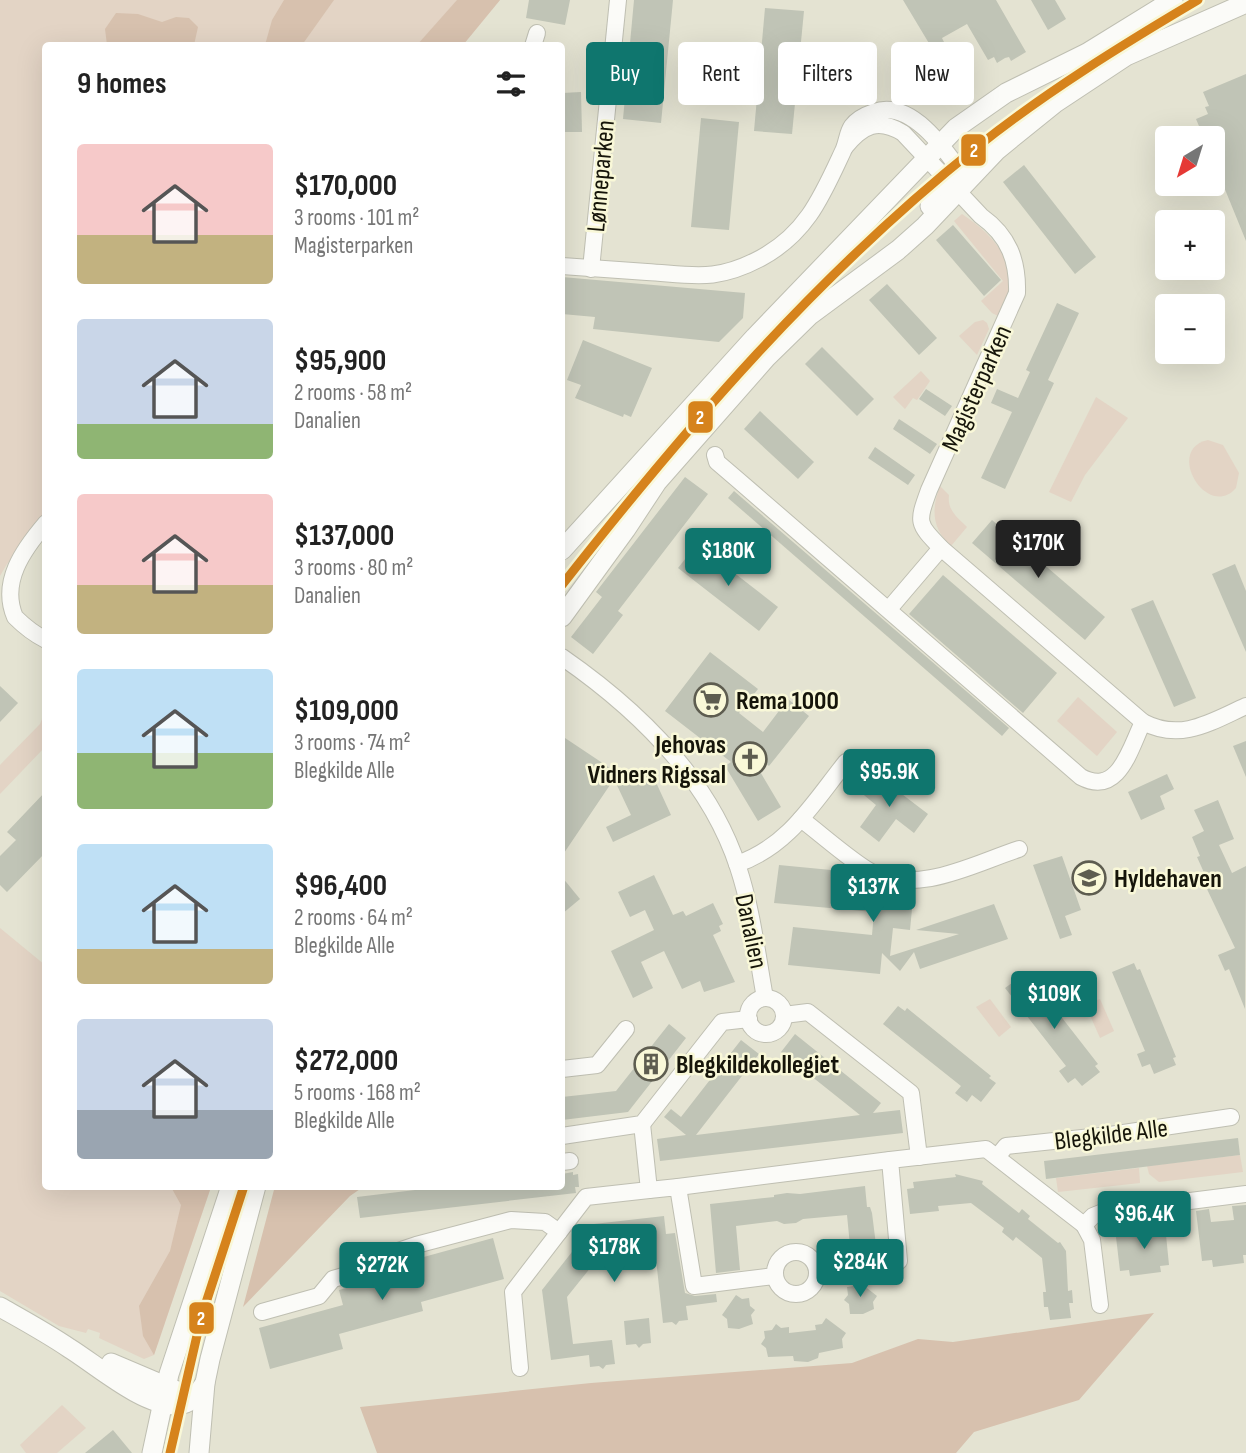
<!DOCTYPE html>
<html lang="en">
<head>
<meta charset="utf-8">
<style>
  body { margin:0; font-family:"Sofia Sans Condensed",sans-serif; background:#f2f2f2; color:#222; height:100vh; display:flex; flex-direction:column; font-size:26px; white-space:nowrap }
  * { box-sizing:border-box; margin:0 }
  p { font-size:23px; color:#767676 }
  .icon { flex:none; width:38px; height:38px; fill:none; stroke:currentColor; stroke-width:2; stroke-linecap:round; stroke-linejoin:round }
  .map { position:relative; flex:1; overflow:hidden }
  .details { position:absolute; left:42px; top:42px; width:523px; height:1148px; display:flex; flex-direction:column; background:#fff; border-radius:7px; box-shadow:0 7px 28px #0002 }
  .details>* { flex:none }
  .hud { position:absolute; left:586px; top:42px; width:555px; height:63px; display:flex; gap:14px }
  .needle { width:46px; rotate:218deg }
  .buttons { position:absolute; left:1155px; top:126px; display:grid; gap:14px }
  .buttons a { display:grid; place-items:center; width:70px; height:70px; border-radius:7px; background:#fff; box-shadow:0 7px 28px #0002; font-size:35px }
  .price { position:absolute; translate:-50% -60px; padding:0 16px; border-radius:7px; background:#0f766e; color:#fff; font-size:23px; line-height:46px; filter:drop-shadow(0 2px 4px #0008) }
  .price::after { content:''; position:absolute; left:50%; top:42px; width:21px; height:16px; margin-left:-10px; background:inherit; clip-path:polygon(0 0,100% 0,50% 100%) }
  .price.active { background:#222; color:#fff }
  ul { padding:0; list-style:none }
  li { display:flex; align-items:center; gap:21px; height:175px; padding:0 35px }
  li span { display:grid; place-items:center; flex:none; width:196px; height:140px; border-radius:7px; color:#555 }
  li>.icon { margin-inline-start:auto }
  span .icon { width:84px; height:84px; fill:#fffc; stroke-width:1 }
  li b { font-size:30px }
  h2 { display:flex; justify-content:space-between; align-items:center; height:84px; padding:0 35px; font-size:30px }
  .tag { padding:0 24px; border-radius:7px; background:#fff; box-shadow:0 7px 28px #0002; font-size:24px; line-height:63px }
  .tag.active { background:#0f766e; color:#fff }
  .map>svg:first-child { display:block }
  .green { fill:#e3d4c5 }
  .forest { fill:#d7c1ae }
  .building { fill:#c0c4b6 }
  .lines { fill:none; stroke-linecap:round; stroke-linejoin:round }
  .minor-casing { stroke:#bfbfb2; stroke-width:18 }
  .tertiary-casing { stroke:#bfbfb2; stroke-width:21 }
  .minor { stroke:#fbfbf8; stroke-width:16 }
  .tertiary { stroke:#fbfbf8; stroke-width:19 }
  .bus-1-casing { stroke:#f9f8d8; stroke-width:14 }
  .bus-1 { stroke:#d6831c; stroke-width:9 }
  .labels { text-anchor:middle; stroke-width:5; stroke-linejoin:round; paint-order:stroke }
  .street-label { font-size:26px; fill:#16150a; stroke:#f9f8d8 }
  .poi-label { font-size:26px; font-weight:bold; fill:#16150a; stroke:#f9f8d8; text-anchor:start }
  .line-badge { stroke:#f9f8d8; stroke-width:2.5 }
  .badge-label { font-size:19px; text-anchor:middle; font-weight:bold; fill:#fff }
</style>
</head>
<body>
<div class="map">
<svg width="1246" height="1453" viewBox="0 0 1246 1453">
  <rect width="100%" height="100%" fill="#e4e3d2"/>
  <g class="green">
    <path d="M0,0H500L463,45L46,46L45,520L7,564L0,576Z"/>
    <path d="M962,214C988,231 1015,257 1009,290C1007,299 1002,308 998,316L992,313L981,301L1003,281L954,221Z"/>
    <path d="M983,320L987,323L989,329L977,355L959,336L975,322Z"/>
    <path d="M921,371L930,381L917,400L913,398L905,409L893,397Z"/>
    <path d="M1096,397L1128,418L1085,475L1071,502L1049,492Z"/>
    <path d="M1208,440L1223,445L1239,473L1236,488C1207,521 1164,449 1208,440Z"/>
    <path d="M940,486L949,495C947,510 957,517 967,527L951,546C932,529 931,509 940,486Z"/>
    <path d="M1078,697L1117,732L1097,756L1057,721Z"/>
    <path d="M45,711V747L0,794V765L40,724Z"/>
    <path d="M0,928L45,965L46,1186L211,1187L154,1355L144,1359L99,1338L100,1333L88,1329L86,1333L59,1326L0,1291Z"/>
    <path d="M990,999L1011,1027L999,1037L976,1007Z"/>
    <path d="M1100,999L1114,1031L1100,1038L1085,1004Z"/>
    <path d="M1240,1155L1243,1172L1159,1182L1149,1174L1147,1166Z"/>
    <path d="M1139,1168L1140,1183L1058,1192L1056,1178Z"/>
    <path d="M62,1405L86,1428L57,1453H26L20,1445Z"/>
  </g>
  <g class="forest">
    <path d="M284,0H334L302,45H265L272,20Z"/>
    <path d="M457,0H500L463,45H417Z"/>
    <path d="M116,13L138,14L162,22L176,17L189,18L198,27L194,45H107L105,29Z"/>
    <path d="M275,1186L363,1187L350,1196L243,1307Z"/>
    <path d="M171,1187H211L154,1355L143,1336L139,1306L170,1251L181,1205Z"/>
    <path d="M1154,1313L1079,1400L974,1432L956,1453H377L360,1407L591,1383L852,1363L918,1339L953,1342Z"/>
  </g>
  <g class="building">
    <path d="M529,0H570L565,25L526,18Z"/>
    <path d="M634,0H673L661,123L623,119Z"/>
    <path d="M903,0H996L1026,52L1011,61L1009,57L1005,58L997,63L994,57L988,60L967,24L942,38L945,44L935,50L932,44L930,45Z"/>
    <path d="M1031,0H1055L1066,19L1048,30Z"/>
    <path d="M765,8L804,11L792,134L754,131Z"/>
    <path d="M1246,74V241L1213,160V138H1204L1196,119L1208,114L1205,107L1209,106L1203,92Z"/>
    <path d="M581,92L582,132H562V93Z"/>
    <path d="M701,118L739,122L729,230L691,227Z"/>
    <path d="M1024,165L1096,257L1075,274L1003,182Z"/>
    <path d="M953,225L1001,280L984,296L936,240Z"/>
    <path d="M562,277L745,293L743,318L719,342L593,329L595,317L562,314Z"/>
    <path d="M887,284L937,338L919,355L869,300Z"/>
    <path d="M1057,303L1079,313L1048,380L1054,383L1005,489L981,478L1012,412L991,403L997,389L1018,398L1030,372L1026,370Z"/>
    <path d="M583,340L652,368L631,417L624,414L623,417L575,398L581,385L567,380Z"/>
    <path d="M822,347L874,399L857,416L805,364Z"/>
    <path d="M926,389L952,406L945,416L919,399Z"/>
    <path d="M760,411L814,462L798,479L744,429Z"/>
    <path d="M899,419L937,444L930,454L893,429Z"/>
    <path d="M875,447L915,475L908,485L868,458Z"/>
    <path d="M685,477L708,494L618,611L623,615L593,654L571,637L602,597L596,592Z"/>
    <path d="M734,491L1009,728L1002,736L728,498Z"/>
    <path d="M992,520L1105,617L1085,640L972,543Z"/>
    <path d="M697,544L778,607L759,631L678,568Z"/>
    <path d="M1235,564L1246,591V652L1212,574Z"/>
    <path d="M943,575L1057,673L1023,713L909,614Z"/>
    <path d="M1153,600L1196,698L1174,707L1131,609Z"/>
    <path d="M710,652L758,689L739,713L763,732L788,699L809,716L769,766L746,748L781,807L758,821L725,766L731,762L665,711Z"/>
    <path d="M0,686L18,703L0,722Z"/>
    <path d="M562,736L631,782L648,775L650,779L654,778L671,815L613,842L606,827L631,815L614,779L562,856Z"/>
    <path d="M1246,741V777L1233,746Z"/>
    <path d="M873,772L928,814L914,833L896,819L879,842L860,827L876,805L859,791Z"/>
    <path d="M1167,774L1174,789L1160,796L1165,809L1141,820L1128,792Z"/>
    <path d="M46,791V852L7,892L0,885V856L16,840L7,832Z"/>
    <path d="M1218,800L1234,839L1219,845L1232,873L1246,866L1245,1009L1229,969L1225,971L1218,955L1235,948L1206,887L1210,886L1197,857L1200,856L1192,837L1204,831L1194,810Z"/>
    <path d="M1062,856L1081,910L1065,916L1072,935L1060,939L1033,865Z"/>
    <path d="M779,865L852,872L858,876L857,888L889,892L890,889L900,890V896L913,898L910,930L893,928L890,956L959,934L916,930L994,904L1008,939L920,969L914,952L900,971L882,953L880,974L788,965L793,927L872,935L874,912L774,903Z"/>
    <path d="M654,875L673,915L683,911L686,916L713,903L723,924L719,926L721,931L713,935L735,982L704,992L700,981L682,989L664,951L641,962L653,988L633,998L611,951L654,930L645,910L630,917L618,892Z"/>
    <path d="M562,877L580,899L562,914Z"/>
    <path d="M1134,963L1137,970L1140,969L1176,1057L1173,1058L1176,1065L1154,1074L1150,1064L1142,1067L1137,1054L1145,1051L1112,972Z"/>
    <path d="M1024,974L1028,980L1031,978L1098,1064L1095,1066L1100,1072L1082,1086L1075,1078L1068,1083L1059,1071L1066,1066L1005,988Z"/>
    <path d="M898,1006L905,1011L907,1008L991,1076L989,1078L996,1083L981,1102L972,1095L967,1102L955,1093L961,1086L883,1024Z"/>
    <path d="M669,1024L686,1038L628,1112L562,1120V1097L616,1091Z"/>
    <path d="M795,1034L881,1103L873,1113L900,1110L903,1133L660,1161L657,1139L686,1135L664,1117L671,1109L681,1117L741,1040L759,1054L696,1135L860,1115L781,1052Z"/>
    <path d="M1238,1138L1240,1155L1046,1179L1044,1161Z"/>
    <path d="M573,1172V1175L578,1174L579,1187H575L576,1193L360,1218L357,1197L448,1186H562V1174Z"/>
    <path d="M955,1174L983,1181L982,1184L1019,1213L1022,1209L1030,1216L1028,1219L1058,1243L1060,1242L1066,1251L1068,1291L1072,1290L1073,1303H1069L1071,1318L1050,1320L1048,1307H1044L1043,1292H1046L1042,1258L1016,1237L1013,1241L1002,1232L1004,1228L971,1203L938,1206L939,1211L910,1214L907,1189L914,1188L913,1182L956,1177Z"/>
    <path d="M865,1186L867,1207H870L872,1213L877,1253L851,1256L847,1215L803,1219L796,1223L784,1224L777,1221L736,1226L740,1270L716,1273L710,1204L774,1197V1195L787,1193L800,1194Z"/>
    <path d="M1246,1205V1255H1243L1244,1263L1213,1267L1212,1260L1202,1261L1196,1211L1209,1209L1211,1222L1234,1220L1232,1206Z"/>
    <path d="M1164,1215L1169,1265L1160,1266L1161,1272L1130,1276L1129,1270L1120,1271L1116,1237L1155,1233L1153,1216Z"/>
    <path d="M664,1216L666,1234L675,1233L685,1293L695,1296L716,1294L717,1302L686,1306L688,1320L679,1321L676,1325L672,1322L663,1323L654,1241L607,1247L567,1297L573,1344L612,1340L615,1364L606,1365L603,1369L599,1366L590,1367L589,1355L551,1360L542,1290L594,1224Z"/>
    <path d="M493,1238L504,1279L421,1302L423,1311L339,1334L343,1349L270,1369L259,1328L343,1305L339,1290L422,1267L420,1258Z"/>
    <path d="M858,1281L877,1296L873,1302L874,1309L863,1314H850L849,1304L844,1300L848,1295L847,1287L854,1286Z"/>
    <path d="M736,1295L742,1299L749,1298L750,1306L755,1310L751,1315L753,1324L739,1329L728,1328L727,1319L722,1315Z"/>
    <path d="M649,1318L651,1343L643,1344L639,1348L636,1344L626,1345L624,1321Z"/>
    <path d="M826,1318L846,1333L842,1339L843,1348L819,1353L818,1358L808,1362L794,1361L793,1356L768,1357L766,1348L761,1344L765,1338L764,1331L772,1330L776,1324L781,1328L789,1327V1333L816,1330L815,1325L822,1324Z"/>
    <path d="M113,1430L132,1453H85Z"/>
  </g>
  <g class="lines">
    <defs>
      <g id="minor">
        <path d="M533,46L537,33"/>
        <path d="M845,147C863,125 878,118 903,133L981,216C1009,236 1018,261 1017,293L929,490C917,523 917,523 941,548L1143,722C1181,742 1211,722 1246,706"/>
        <path d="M562,266C590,268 618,270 647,272C694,275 716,282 761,258C807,233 822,196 843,151C847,143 847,133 852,126C857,119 865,115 874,112C911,99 945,149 963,175"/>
        <path d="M591,269L618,0"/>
        <path d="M715,455L717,462L738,480L1081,777C1119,797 1130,748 1143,722"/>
        <path d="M46,523C23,550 0,582 15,617C24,626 34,634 46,640"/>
        <path d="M889,609L941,548"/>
        <path d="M562,657C637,709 709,778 738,867C752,909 757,954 765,998"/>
        <path d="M801,819C821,834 851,861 871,872C919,895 973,864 1019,849"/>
        <path d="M737,864C789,846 813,803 846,762"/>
        <circle cx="766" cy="1016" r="18"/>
        <path d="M784,1015L808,1012L911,1093L919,1157"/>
        <path d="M562,1069L597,1065L626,1029"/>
        <path d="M562,1136L642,1124L722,1022L749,1019"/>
        <path d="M997,1157L1006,1146L1110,1135L1231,1117"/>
        <path d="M562,1162L570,1161"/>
        <path d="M678,1187L890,1160"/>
        <path d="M649,1190L678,1187L694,1286L774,1276"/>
        <path d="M1084,1225L1092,1240L1100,1305"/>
        <circle cx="796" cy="1273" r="21"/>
        <path d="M817,1271L899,1261L890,1160L986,1149L1084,1225L1093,1216L1103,1212L1246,1194"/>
        <path d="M262,1312L319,1296L333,1279L371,1268L386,1255L416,1245L511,1220L545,1222L559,1232"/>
        <path d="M520,1368L513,1292L586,1197L649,1190L642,1124"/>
      </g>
      <g id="tertiary">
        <path d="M930,206L942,192L956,165"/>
        <path d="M562,550L755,337L956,128L1006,93L1087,53L1173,0"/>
        <path d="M562,617L626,529L657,482L766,358L810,315L898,250L925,226L997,150L1055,103L1126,56L1246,3"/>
        <path d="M0,1307C23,1320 47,1333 69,1348C98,1366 143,1406 177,1405C191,1405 198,1393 205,1383"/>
        <path d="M111,1363L177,1391"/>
        <path d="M152,1453L169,1374L231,1186"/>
        <path d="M199,1453L205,1383L210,1359L256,1186"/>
      </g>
    </defs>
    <use href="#minor" class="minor-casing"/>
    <use href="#tertiary" class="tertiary-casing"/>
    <use href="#minor" class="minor"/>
    <use href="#tertiary" class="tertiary"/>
    <defs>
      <g id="bus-1">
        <path d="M562,585C687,426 819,273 977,147C1046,92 1122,45 1198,0"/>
        <path d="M170,1453L201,1318L244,1186"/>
      </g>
    </defs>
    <use href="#bus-1" class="bus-1-casing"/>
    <use href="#bus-1" class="bus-1"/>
  </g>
  <defs>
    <symbol id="supermarket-ring" viewBox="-11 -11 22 22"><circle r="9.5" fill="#f9f8d8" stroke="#5e5d50" stroke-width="1.5"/><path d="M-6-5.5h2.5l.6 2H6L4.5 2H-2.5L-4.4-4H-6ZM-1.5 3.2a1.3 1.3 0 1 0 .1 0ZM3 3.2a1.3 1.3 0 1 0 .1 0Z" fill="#5e5d50"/></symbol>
    <symbol id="church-ring" viewBox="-11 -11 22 22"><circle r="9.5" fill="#f9f8d8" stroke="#5e5d50" stroke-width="1.5"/><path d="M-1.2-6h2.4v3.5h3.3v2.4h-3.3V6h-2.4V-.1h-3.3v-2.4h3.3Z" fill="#5e5d50"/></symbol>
    <symbol id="school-ring" viewBox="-11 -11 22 22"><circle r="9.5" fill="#f9f8d8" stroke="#5e5d50" stroke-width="1.5"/><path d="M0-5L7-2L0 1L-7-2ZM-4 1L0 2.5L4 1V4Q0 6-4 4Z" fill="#5e5d50"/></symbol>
    <symbol id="building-ring" viewBox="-11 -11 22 22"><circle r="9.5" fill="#f9f8d8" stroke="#5e5d50" stroke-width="1.5"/><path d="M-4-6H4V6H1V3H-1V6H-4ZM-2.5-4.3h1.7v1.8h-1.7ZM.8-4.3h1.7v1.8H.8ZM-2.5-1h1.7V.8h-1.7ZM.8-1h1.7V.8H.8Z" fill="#5e5d50"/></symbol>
  </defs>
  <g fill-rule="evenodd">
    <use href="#supermarket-ring" x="692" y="681" width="38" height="38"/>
    <use href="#church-ring" x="731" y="740" width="38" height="38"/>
    <use href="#school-ring" x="1070" y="859" width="38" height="38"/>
    <use href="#building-ring" x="632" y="1045" width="38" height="38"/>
  </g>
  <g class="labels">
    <g class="street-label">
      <text transform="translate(600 176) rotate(-85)" y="9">Lønneparken</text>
      <text transform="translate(976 388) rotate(-66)" y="9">Magisterparken</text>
      <text transform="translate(752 931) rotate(78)" y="9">Danalien</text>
      <text transform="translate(1111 1134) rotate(-7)" y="9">Blegkilde Alle</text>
    </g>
    <g class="poi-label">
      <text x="736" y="709">Rema 1000</text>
      <text x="726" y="753" text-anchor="end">Jehovas<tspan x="726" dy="30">Vidners Rigssal</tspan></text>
      <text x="1114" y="887">Hyldehaven</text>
      <text x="676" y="1073">Blegkildekollegiet</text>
    </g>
  </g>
  <g class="line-badge">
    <rect x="960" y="133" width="27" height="34" rx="7" fill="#d6831c"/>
    <rect x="687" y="400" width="27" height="34" rx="7" fill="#d6831c"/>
    <rect x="188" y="1301" width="27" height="34" rx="7" fill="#d6831c"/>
  </g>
  <g class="badge-label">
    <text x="974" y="157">2</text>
    <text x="700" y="424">2</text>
    <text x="201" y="1325">2</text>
  </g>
</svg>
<div class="buttons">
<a><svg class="needle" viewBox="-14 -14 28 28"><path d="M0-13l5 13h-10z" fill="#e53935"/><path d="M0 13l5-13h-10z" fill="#767676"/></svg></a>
<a>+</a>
<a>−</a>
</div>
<b class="price active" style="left:1038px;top:580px">$170K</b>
<b class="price" style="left:728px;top:588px">$180K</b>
<b class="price" style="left:889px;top:809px">$95.9K</b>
<b class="price" style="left:873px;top:924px">$137K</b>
<b class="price" style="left:1054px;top:1031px">$109K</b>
<b class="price" style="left:1144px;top:1251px">$96.4K</b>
<b class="price" style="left:614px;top:1284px">$178K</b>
<b class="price" style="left:860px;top:1299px">$284K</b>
<b class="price" style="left:382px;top:1302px">$272K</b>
<div class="hud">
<a class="tag active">Buy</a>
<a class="tag">Rent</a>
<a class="tag">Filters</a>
<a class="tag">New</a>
</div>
<section class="details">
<h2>9 homes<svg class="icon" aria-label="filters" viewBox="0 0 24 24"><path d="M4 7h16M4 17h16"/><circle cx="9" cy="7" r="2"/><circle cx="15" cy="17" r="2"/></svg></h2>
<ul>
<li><span style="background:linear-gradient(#f6c9c9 65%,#c2b280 0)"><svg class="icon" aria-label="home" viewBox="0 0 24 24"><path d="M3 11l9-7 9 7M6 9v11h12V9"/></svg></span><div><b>$170,000</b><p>3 rooms · 101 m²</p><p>Magisterparken</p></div></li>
<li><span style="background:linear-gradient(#c9d6e8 75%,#8fb573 0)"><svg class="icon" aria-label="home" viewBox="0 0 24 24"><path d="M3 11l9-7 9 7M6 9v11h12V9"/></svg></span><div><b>$95,900</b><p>2 rooms · 58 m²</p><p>Danalien</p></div></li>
<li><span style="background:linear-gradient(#f6c9c9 65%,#c2b280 0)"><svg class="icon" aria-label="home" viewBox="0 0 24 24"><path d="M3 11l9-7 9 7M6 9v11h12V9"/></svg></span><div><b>$137,000</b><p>3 rooms · 80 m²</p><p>Danalien</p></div></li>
<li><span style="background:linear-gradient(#bfe0f5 60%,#8fb573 0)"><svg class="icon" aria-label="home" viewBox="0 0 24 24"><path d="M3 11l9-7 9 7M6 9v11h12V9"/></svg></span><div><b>$109,000</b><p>3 rooms · 74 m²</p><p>Blegkilde Alle</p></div></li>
<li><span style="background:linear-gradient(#bfe0f5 75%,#c2b280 0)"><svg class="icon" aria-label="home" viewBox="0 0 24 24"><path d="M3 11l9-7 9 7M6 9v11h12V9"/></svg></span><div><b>$96,400</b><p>2 rooms · 64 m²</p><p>Blegkilde Alle</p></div></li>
<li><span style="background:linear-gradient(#c9d6e8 65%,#9aa5b1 0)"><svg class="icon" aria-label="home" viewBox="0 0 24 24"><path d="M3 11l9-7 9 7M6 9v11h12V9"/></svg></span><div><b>$272,000</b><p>5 rooms · 168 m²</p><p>Blegkilde Alle</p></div></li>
</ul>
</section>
</div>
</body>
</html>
